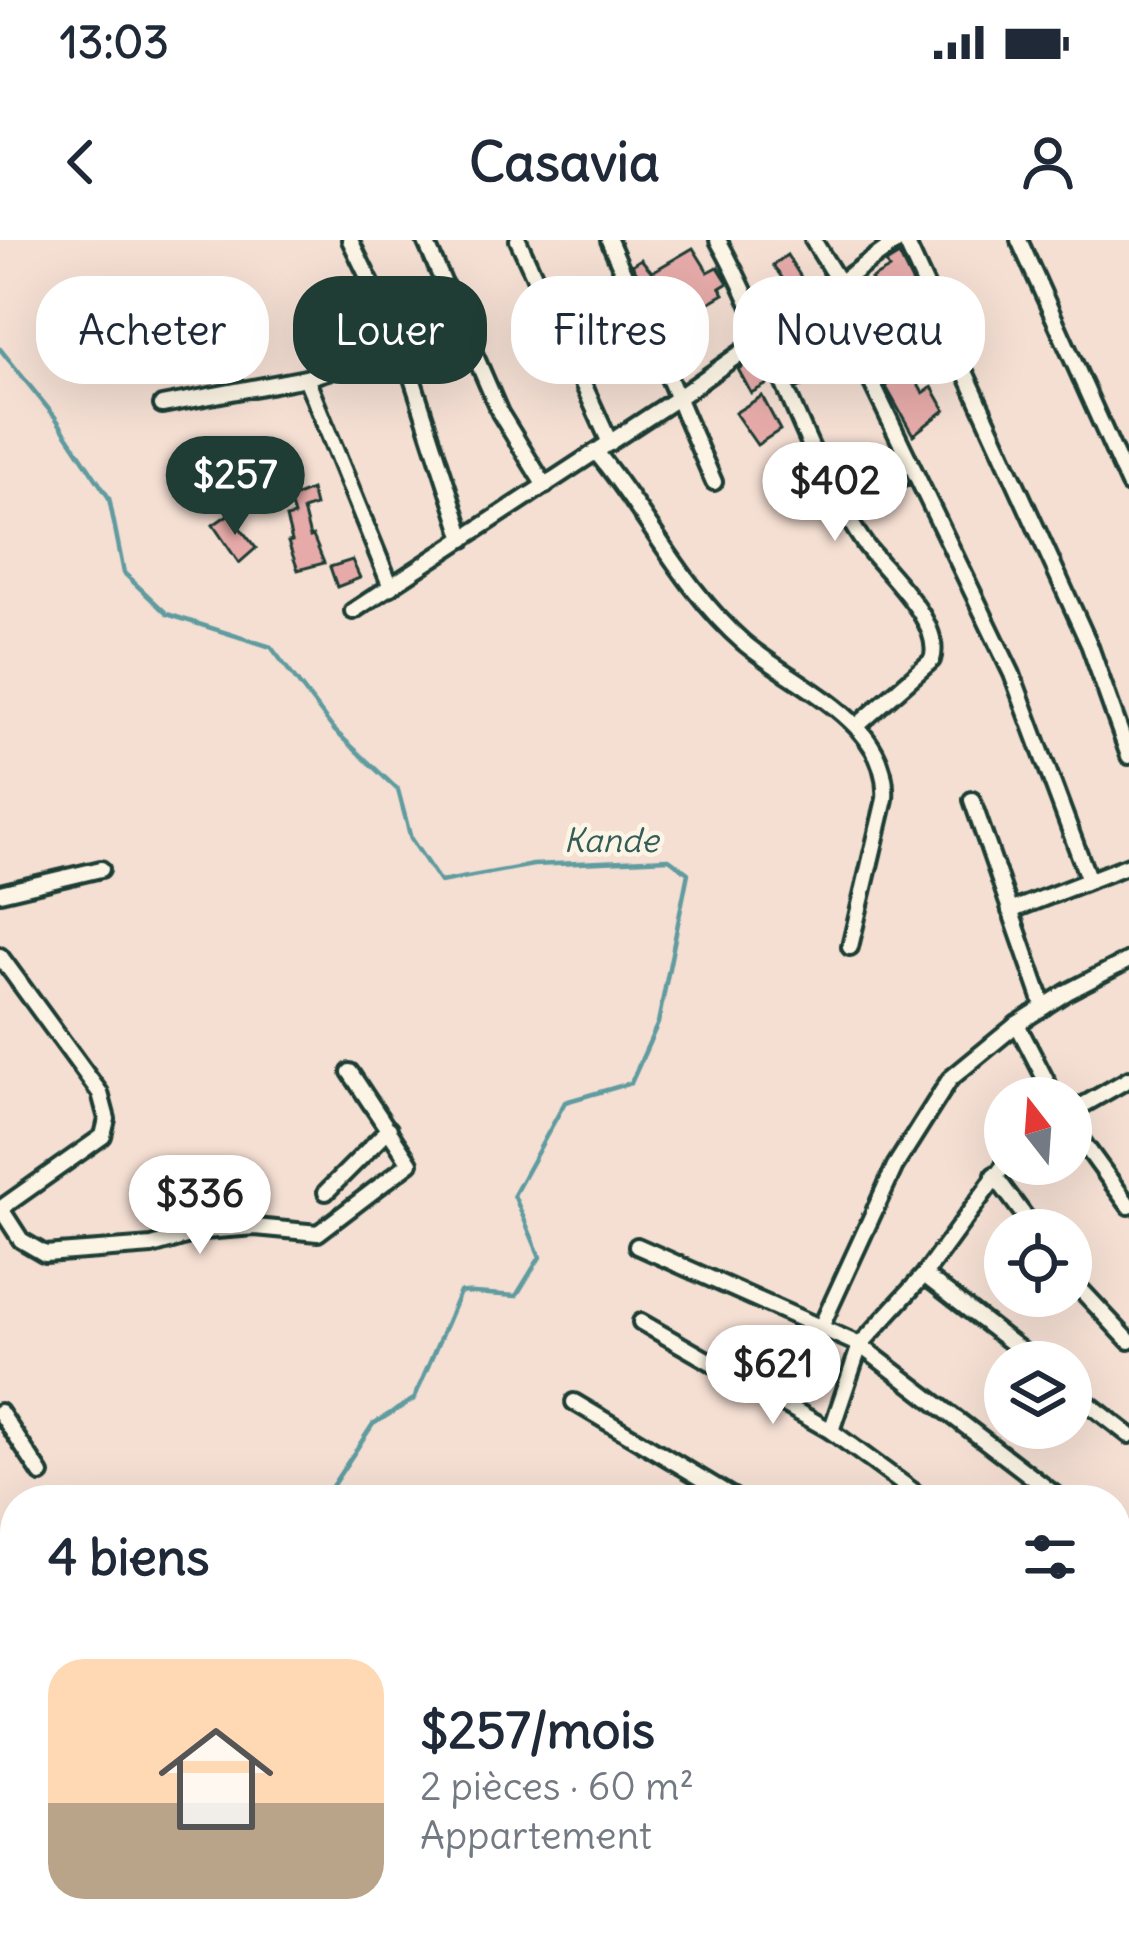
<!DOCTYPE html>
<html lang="fr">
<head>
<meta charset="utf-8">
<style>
  body { margin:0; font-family:Delius,sans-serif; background:#f6f6f7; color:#1f2937; height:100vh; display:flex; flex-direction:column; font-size:45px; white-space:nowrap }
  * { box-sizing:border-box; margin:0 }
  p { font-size:39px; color:#747a83 }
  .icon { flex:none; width:66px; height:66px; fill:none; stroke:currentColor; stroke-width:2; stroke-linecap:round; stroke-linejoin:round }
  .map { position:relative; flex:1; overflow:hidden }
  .sheet { position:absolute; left:0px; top:1245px; width:1131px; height:471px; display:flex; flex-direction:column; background:#fff; border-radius:48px 48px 0 0; box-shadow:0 12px 48px #0002 }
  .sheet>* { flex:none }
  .guide { position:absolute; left:36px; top:36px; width:1059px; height:108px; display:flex; gap:24px }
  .needle { width:78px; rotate:343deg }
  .buttons { position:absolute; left:984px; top:837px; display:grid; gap:24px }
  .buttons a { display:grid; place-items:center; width:108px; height:108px; border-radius:50%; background:#fff; box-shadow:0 12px 48px #0002; font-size:60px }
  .price { position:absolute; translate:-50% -102px; padding:0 27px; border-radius:42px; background:#fff; color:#222; font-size:39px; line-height:78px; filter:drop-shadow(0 3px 6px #0008) }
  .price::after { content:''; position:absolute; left:50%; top:72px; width:36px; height:27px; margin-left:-18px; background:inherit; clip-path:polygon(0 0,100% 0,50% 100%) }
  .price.on { background:#1f3d34; color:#fff }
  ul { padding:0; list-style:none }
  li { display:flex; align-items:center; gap:36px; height:300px; padding:0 48px }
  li+li { border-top:3px solid #e0e1e3 }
  li span { display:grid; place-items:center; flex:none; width:336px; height:240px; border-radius:36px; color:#555 }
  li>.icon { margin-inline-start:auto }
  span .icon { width:144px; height:144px; fill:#fffc; stroke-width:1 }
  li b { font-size:51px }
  h2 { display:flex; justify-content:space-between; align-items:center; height:144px; padding:0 48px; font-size:51px }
  .pill { padding:0 42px; border-radius:48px; background:#fff; box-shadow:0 12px 48px #0002; font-size:42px; line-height:108px }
  .pill.on { background:#1f3d34; color:#fff }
  .status { display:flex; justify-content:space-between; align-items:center; height:84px; padding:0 60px; background:#fff; direction:ltr }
  .status svg { height:33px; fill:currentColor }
  header { display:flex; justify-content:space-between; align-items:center; height:156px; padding:0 48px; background:#fff; font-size:54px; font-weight:700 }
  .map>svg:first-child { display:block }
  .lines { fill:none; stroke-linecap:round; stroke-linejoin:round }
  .stream { stroke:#5f9b9f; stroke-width:4.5 }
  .building { fill:#e6aba9; stroke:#1f3d34; stroke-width:3 }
  .street-casing { stroke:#1f3d34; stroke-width:22 }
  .street { stroke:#fcf5e5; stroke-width:14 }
  .labels { text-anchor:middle; stroke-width:9; stroke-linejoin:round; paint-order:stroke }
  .water-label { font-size:33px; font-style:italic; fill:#345c58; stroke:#fcf5e5 }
</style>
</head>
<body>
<div class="status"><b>13:03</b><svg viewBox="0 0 49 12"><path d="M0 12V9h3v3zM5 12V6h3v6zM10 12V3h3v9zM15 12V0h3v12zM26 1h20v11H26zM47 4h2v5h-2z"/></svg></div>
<header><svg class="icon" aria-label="back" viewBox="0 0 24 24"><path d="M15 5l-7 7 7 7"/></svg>Casavia<svg class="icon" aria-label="person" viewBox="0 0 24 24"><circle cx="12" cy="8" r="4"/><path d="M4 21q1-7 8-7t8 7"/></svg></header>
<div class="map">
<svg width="1129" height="1715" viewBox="0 0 1129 1715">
  <rect width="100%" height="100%" fill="#f5dfd3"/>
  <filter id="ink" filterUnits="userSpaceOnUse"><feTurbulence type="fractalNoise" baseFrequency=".00833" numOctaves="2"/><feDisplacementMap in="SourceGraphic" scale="24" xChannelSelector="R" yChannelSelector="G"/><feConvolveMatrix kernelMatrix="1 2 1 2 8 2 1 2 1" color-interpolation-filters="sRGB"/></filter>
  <g filter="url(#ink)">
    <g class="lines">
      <g class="stream">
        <path d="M0,109L55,177L109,258L124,333L167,374L271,407L334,490L398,550L411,599L440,642L533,625L669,619L688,633L658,783L631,843L565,862L514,955L540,1017L516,1056L460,1052L414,1159L373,1184L323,1260"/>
        <path d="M500,1701L513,1715"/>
      </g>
    </g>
    <g class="building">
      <path d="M693,8L708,32L718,27L728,43L720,48L724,54L705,65L702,60L670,86L648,62L643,50L647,48L632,25L641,19L652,32Z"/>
      <path d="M787,15L806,45L793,53L773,25Z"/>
      <path d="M899,15L914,46L884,63L871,39L889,29L886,23Z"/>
      <path d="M823,115L829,127L818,131L821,137L798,148L790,130Z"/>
      <path d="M759,116L771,142L751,153L738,129Z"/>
      <path d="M910,131L923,153L932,147L945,170L913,195L885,145Z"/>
      <path d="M762,156L780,190L757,205L735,173Z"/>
      <path d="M877,221L884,237L900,230L908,246L880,260L864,227Z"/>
      <path d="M311,250L315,266L303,270L310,297L313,296L324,323L298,330L288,302L292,301L286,278L294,276L289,259Z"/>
      <path d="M229,274L256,308L239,323L213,285Z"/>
      <path d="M352,320L360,338L337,347L330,327Z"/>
    </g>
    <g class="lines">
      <defs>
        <g id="street">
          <path d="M350,0L402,107L464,299"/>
          <path d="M425,0L500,173L545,246"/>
          <path d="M518,0L610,203"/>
          <path d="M609,0L714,242"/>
          <path d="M718,0C773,98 800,209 864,303C884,331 944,382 932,420L857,486"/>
          <path d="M813,0L839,42"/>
          <path d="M905,0L1089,404L1129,516"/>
          <path d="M1019,0L1129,245"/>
          <path d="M828,52L1012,434L1088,638"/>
          <path d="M306,138L391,347"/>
          <path d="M162,165L306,138L402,107"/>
          <path d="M596,212C647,273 683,350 743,402C794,446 891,481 885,559L850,707"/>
          <path d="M353,371L679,157L899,0"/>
          <path d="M972,560L1044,767"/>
          <path d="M0,653L101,629"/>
          <path d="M1010,671L1129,625"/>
          <path d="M0,716L100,853L107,879L103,896L0,969"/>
          <path d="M1017,784L1055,858"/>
          <path d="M1071,872L1129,839"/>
          <path d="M1071,886L1129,966"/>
          <path d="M994,935L1035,990"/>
          <path d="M326,952L389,889"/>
          <path d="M1,969L21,1000L45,1014L152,1006L203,991L255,987L318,993L410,923L350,832"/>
          <path d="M637,1006L860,1105L1062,1260"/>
          <path d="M924,1035L1036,1122"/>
          <path d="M1071,1039L1129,1101"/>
          <path d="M641,1082L831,1191L925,1260"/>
          <path d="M821,1087L895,926L950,839L1017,784L1067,752L1129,720"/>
          <path d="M1071,1150L1129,1195"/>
          <path d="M574,1162L738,1260"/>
          <path d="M0,1172L41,1234"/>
          <path d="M831,1191L860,1105L924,1035L1005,924"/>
          <path d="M1116,1303L1129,1313"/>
          <path d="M1116,1400L1129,1410"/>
          <path d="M0,1458L15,1494"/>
          <path d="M1116,1496L1129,1481"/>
          <path d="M0,1523L15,1510"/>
          <path d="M1116,1607L1129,1593"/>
          <path d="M1116,1651L1129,1667"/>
          <path d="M884,1701L899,1715"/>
          <path d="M1030,1701L1045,1715"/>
          <path d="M1010,1715L1024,1701"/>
        </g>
      </defs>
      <use href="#street" class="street-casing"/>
      <use href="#street" class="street"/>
    </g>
  </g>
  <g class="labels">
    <g class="water-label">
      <text x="611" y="612">Kande</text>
    </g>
  </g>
</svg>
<div class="buttons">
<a><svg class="needle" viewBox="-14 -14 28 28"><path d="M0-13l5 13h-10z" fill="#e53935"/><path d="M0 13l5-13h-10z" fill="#747a83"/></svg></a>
<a><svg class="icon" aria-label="locate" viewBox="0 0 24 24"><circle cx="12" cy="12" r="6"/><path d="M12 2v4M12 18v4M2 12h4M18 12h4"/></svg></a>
<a><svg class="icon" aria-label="layers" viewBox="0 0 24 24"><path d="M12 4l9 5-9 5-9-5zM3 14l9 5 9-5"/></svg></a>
</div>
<b class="price on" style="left:235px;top:298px">$257</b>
<b class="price" style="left:835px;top:304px">$402</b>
<b class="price" style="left:200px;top:1017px">$336</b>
<b class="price" style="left:773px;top:1187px">$621</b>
<div class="guide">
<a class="pill">Acheter</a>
<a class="pill on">Louer</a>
<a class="pill">Filtres</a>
<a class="pill">Nouveau</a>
</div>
<section class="sheet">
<h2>4 biens<svg class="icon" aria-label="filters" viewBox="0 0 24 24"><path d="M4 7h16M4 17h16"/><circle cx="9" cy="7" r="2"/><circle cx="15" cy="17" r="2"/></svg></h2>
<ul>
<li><span style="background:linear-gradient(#ffd9b3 60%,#b9a48a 0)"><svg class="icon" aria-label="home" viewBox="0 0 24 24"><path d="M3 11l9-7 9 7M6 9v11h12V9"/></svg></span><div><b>$257/mois</b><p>2 pièces · 60 m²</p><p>Appartement</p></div></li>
</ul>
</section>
</div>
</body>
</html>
